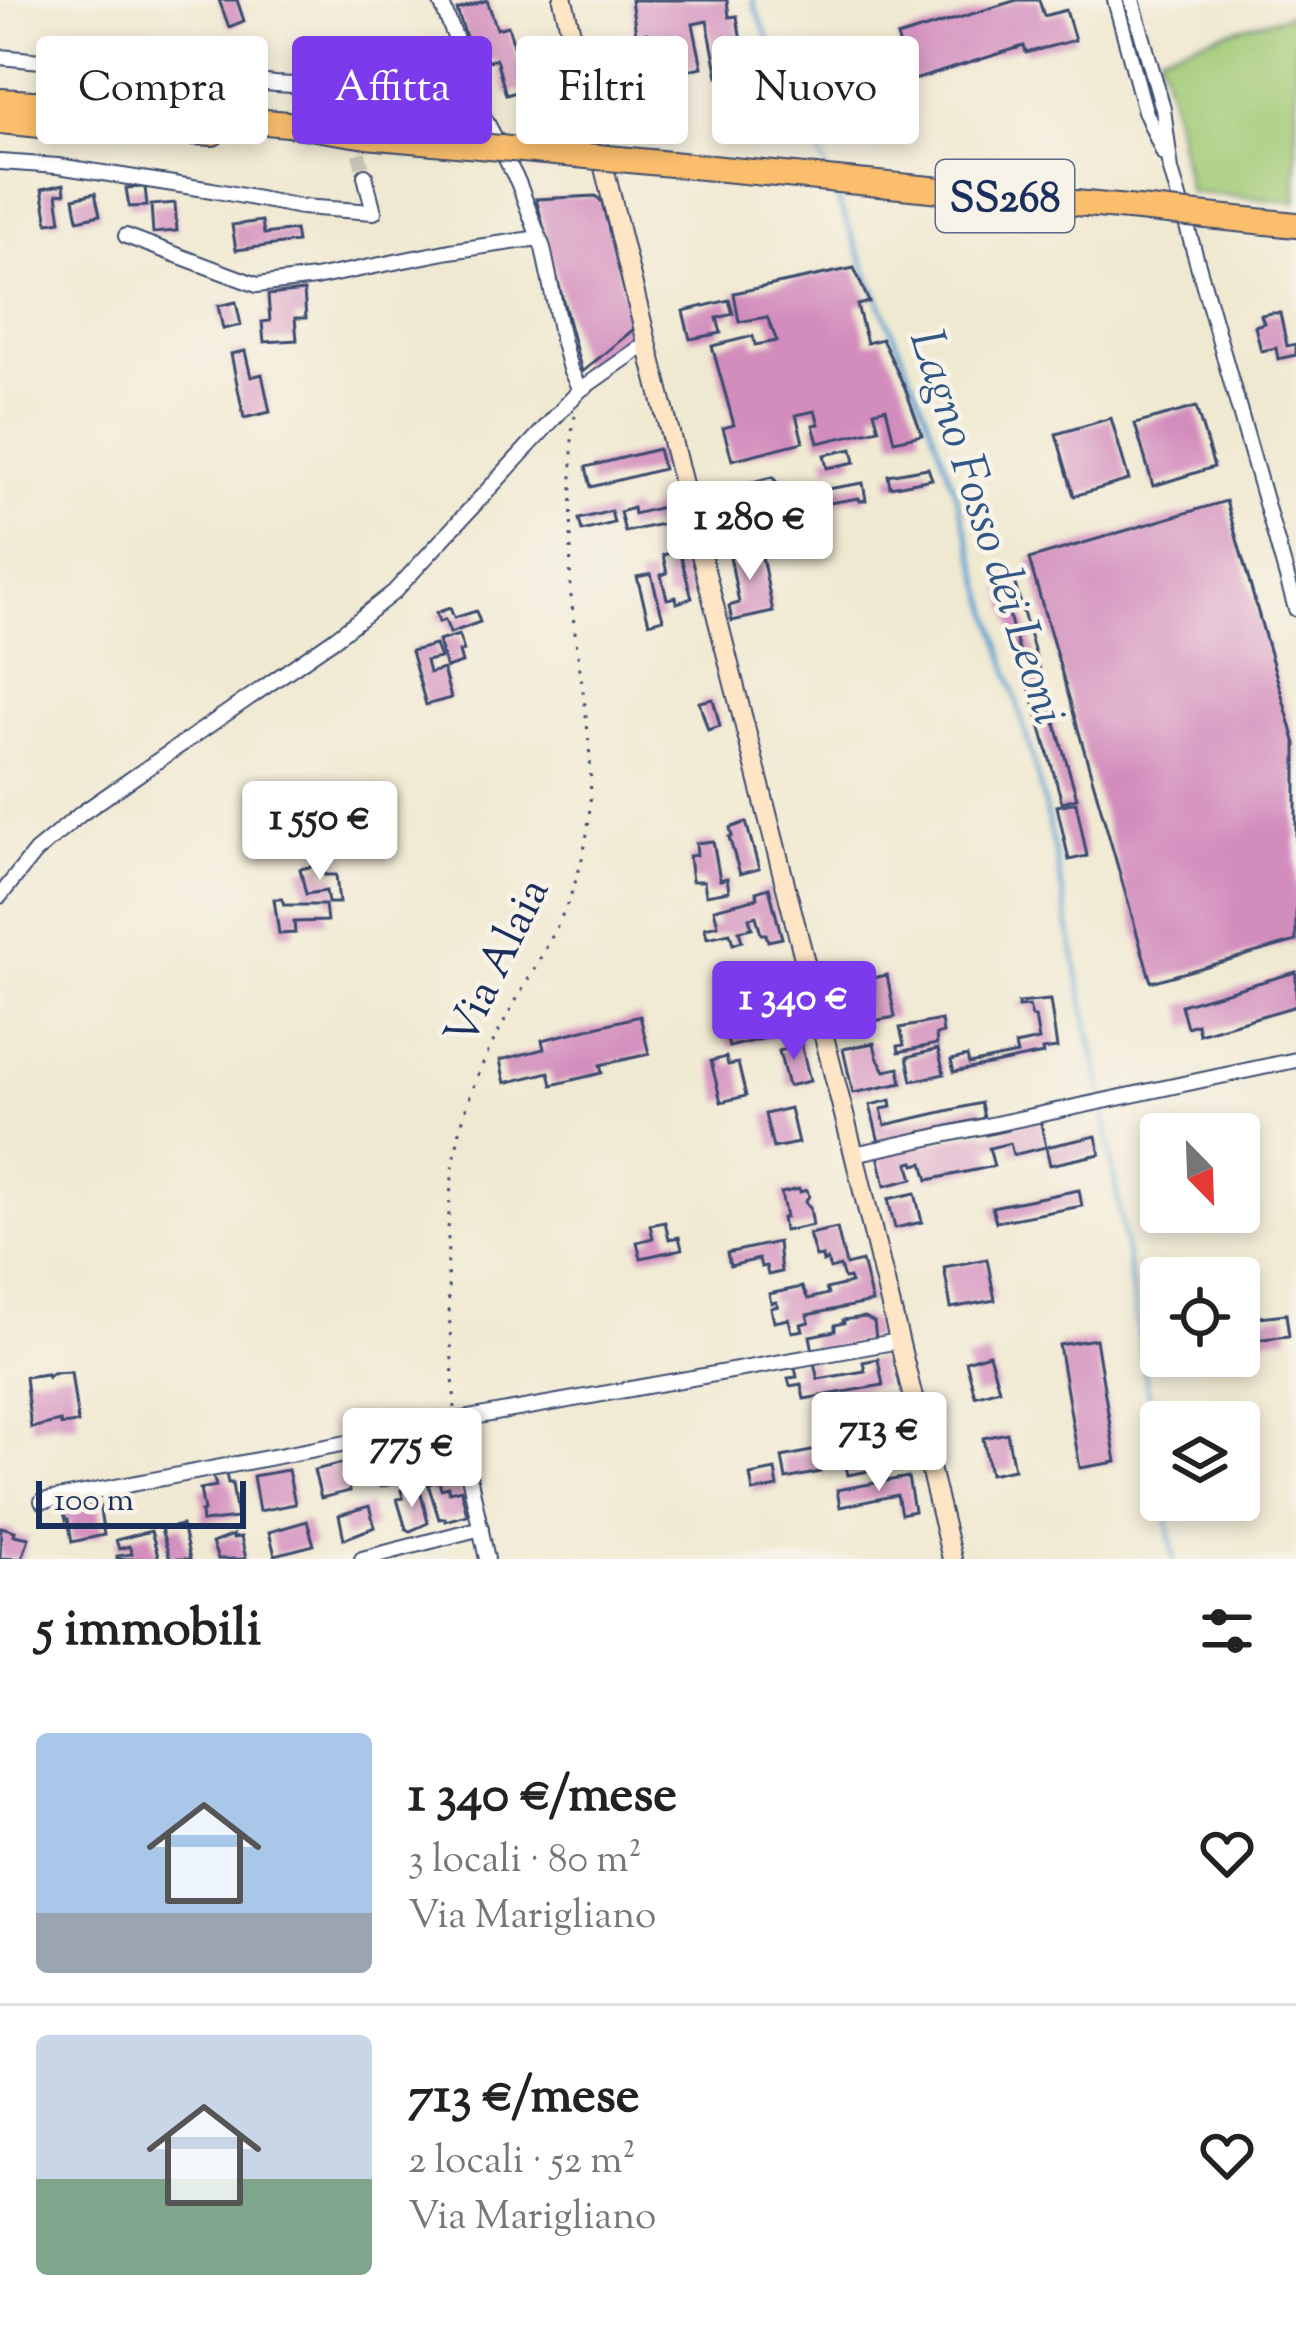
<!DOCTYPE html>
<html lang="it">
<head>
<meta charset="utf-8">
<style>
  body { margin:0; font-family:"Sorts Mill Goudy",serif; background:#f2f2f2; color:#222; height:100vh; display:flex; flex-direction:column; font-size:45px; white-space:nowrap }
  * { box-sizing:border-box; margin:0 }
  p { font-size:39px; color:#767676 }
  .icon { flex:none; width:66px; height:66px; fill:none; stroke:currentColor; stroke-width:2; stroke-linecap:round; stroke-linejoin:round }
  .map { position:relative; height:1559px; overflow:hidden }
  .sheet { display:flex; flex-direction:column; background:#fff; flex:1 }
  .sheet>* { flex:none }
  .hud { position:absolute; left:36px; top:36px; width:1224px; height:108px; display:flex; gap:24px }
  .needle { width:78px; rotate:157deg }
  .tools { position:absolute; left:1140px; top:1113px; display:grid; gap:24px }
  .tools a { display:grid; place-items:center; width:120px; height:120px; border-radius:12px; background:#fff; box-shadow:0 6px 18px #0003; font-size:60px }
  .scale { position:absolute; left:36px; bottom:30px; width:210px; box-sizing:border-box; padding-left:12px; border:6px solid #1b2f5e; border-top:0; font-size:33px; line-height:42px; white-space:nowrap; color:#1b2f5e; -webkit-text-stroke:9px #f7f3e8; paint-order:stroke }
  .price { position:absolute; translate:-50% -102px; padding:0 27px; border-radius:12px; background:#fff; color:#222; font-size:39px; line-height:78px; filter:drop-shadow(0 3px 6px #0008) }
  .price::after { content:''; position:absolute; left:50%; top:72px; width:36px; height:27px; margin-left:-18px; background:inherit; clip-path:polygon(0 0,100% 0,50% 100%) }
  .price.selected { background:#7c3aed; color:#fff }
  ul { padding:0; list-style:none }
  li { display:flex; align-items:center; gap:36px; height:300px; padding:0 36px }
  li+li { border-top:3px solid #e0e0e0 }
  li span { display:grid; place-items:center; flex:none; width:336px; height:240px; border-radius:12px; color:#555 }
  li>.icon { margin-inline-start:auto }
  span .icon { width:144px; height:144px; fill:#fffc; stroke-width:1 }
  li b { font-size:51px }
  h2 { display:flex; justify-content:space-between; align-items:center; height:144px; padding:0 36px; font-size:51px }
  .tag { padding:0 42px; border-radius:12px; background:#fff; box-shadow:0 6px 18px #0003; font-size:42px; line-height:108px }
  .tag.selected { background:#7c3aed; color:#fff }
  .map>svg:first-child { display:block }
  .green { fill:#a3cb77; stroke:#5f7d6a; stroke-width:3 }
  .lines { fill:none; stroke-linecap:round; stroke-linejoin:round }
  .stream { stroke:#5ba0d0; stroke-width:4.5 }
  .building { fill:#d38dbd }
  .street-tunnel { stroke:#c5c4ba; stroke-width:14; stroke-dasharray:14 7; stroke-linecap:butt }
  .street-casing { stroke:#3b4b6f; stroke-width:18 }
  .secondary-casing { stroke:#3b4b6f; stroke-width:22 }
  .highway-casing { stroke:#3b4b6f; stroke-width:28 }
  .path { stroke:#3b4b6f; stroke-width:3; stroke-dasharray:3 9; stroke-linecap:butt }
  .street { stroke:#fff; stroke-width:14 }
  .secondary { stroke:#fde5c5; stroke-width:18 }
  .highway { stroke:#fabe6d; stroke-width:24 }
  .highway-bridge-casing { stroke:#3b4b6f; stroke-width:28; stroke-linecap:butt }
  .highway-bridge { stroke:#fabe6d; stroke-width:24 }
  .labels { text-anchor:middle; stroke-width:9; stroke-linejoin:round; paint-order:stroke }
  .shield { fill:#f7f3e8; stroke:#5d6a87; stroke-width:3 }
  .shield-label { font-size:42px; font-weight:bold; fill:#1b2f5e }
  .street-label { font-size:45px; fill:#1b2f5e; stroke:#f7f3e8 }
  .water-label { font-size:48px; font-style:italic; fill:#315786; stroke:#f7f3e8 }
</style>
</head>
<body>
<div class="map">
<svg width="1296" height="1559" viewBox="0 0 1296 1559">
  <rect width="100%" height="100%" fill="#f7f3e8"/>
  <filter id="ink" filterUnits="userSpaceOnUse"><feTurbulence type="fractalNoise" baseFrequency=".00833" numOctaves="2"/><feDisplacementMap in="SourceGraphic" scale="24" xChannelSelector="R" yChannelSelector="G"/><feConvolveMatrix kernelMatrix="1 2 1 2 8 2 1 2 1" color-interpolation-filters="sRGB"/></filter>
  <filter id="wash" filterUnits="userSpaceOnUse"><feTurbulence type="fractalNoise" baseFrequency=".004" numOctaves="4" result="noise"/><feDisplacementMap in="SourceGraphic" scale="48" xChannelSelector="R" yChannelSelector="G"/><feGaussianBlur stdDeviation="2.7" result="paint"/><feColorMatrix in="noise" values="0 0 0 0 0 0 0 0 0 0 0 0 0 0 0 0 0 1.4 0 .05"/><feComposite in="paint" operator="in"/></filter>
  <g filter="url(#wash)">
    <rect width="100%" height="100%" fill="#f0e9d1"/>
    <path class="green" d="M1296,13V202L1189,192L1171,96L1159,54L1229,31Z"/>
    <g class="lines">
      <g class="stream">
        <path d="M752,0L792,97L827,170"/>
        <path d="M833,187C877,304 934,414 968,535C996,634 1029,733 1051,834C1069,920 1082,1007 1103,1093"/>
        <path d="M1104,1111L1161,1475"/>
        <path d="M1165,1500L1174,1559"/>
      </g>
    </g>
    <g id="blocks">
      <g class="building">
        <path d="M219,0H237L244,21L229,27Z"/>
        <path d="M487,0L497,29L508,26L519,62L546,54L551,62L555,80L506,95L496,59L475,64L457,10Z"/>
        <path d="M631,0H727L729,17L737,16L747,82L733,84L731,74L718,76L707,21L693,24L702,67L654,77L647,33L636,34Z"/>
        <path d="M1017,0H1039L1044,16L1066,10L1075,40L1026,53L1024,46L911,81L897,37Z"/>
        <path d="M64,184L65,193L57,194L61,221L48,223L42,189Z"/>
        <path d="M145,187L147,206L129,207L126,188Z"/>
        <path d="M95,193L100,215L78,220L74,198Z"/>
        <path d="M596,196L602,202L634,329L582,372L536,199Z"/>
        <path d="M175,203L177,231L153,233L151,205Z"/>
        <path d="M262,221L264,234L295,230L297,242L236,250L232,225Z"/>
        <path d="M854,268L869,302L857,305L867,343L882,339L905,388L922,435L894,441L886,408L874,411L879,429L818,443L813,425L819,424L815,411L796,415L803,442L732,460L723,428L734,425L712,346L753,336L755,345L777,341L767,317L739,322L734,293Z"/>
        <path d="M304,291L306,318H295L297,340L264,342L262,322L270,321L268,295Z"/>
        <path d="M729,300L733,314L717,318L721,333L690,339L683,311Z"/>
        <path d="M236,302L241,325L223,329L218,306Z"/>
        <path d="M1271,313H1280L1287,346L1296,344V355L1278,359L1276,348L1261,351L1255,326L1264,323L1261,315Z"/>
        <path d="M245,351L251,377L262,374L270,412L244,418L231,354Z"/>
        <path d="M1196,407L1214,467L1153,486L1135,424Z"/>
        <path d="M1111,418L1129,480L1074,496L1056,434Z"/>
        <path d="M658,449L663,469L591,487L586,467Z"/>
        <path d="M852,449L855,462L827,468L824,455Z"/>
        <path d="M928,468L932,479L890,487L888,475Z"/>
        <path d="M772,477L792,498L740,513L754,502L742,489L748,483Z"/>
        <path d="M863,483L866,500L860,501L859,498L829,503L827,489Z"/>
        <path d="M1226,501L1296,744V941L1151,982L1029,559Z"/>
        <path d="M662,507L666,523L625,532L620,512L633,508L634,514Z"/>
        <path d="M611,511L614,523L582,531L579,519Z"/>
        <path d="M824,528L827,549L796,555L791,534Z"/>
        <path d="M759,541L773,612L732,621L729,606L739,603L730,556L742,554L741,544Z"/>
        <path d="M679,550L692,598L677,603L676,597L667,599L661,575L667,573L663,555Z"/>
        <path d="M651,574L663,619L649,623L637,577Z"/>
        <path d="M1012,574L1077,798L1062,802L998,577Z"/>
        <path d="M450,608L454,618L476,611L480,622L450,633L445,620L439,622L436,613Z"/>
        <path d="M459,635L464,651L459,652L462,663L446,668L438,641Z"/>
        <path d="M435,645L440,658L426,661L429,673L443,669L451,698L426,705L411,651Z"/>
        <path d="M713,699L720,726L708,730L699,702Z"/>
        <path d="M1076,802L1087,856L1069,860L1057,806Z"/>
        <path d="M746,822L759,869L740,874L729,837L732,836L730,828Z"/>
        <path d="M713,841L720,880L727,878L729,891L706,895L704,881H692L689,856L697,855L696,843Z"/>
        <path d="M323,864L325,875H336L339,903H328L326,891L306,894L300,869Z"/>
        <path d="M769,888L782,938L768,941L766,934H761L756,916L749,918L752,928L739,931L742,941L733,944L730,933L707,938L705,928L718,925L714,909L758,898L756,892Z"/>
        <path d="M274,899H282L284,905H325L327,921L294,922L295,933L279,934Z"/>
        <path d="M1296,972V1006L1199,1034L1197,1024L1187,1027L1181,1005Z"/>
        <path d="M887,975L895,1017L868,1022L859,981Z"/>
        <path d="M1050,1000L1057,1048L1042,1050L1043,1054L954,1072L951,1060L967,1056L969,1064L1017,1054L1015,1045L1039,1040L1035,1017H1032L1029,1006L1018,1007V1003Z"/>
        <path d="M793,1005L799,1030L729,1047L723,1021L736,1018L738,1029L784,1018L781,1008Z"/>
        <path d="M640,1016L649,1054L600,1065L602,1073L552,1085L549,1072L505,1083L500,1060L544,1049L542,1040Z"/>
        <path d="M941,1020L943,1033L936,1035L937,1044L899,1052L898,1046L904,1045L900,1028Z"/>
        <path d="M800,1039L810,1081L788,1086L779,1051L786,1049L785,1043Z"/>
        <path d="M874,1043L877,1057L885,1071L899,1068L902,1083L853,1093L843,1049Z"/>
        <path d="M938,1049L944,1074L912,1081L907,1057Z"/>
        <path d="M726,1057L728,1065L738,1063L746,1096L721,1102L711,1061Z"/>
        <path d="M891,1100L892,1107L881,1109L885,1125L981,1103L984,1118L879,1142L870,1105Z"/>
        <path d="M790,1108L798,1143L773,1148L765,1114Z"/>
        <path d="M1040,1119L1046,1147L1013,1155L1010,1143L989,1148L994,1166L928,1180L923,1163L915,1165L914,1162L908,1163L913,1179L885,1186L878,1155L985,1131L986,1135L1008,1130L1007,1126Z"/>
        <path d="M1096,1136L1100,1154L1050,1165L1046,1147Z"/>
        <path d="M799,1189L800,1192L807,1190L809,1196L805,1202L810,1208L813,1225L784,1231L782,1218L786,1217L781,1193Z"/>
        <path d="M1079,1190L1082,1206L996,1222L992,1207Z"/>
        <path d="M915,1193L922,1222L895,1228L888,1199Z"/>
        <path d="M665,1222L669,1239L679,1237L682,1249L641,1258L637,1242L653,1238L650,1225Z"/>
        <path d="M837,1228L846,1265L862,1261L872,1302L807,1315L809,1322L801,1324L803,1330L792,1332L789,1319L774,1322L771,1308L778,1306L776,1302L771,1303L769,1294L802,1287L808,1299L828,1294L826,1289L851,1283L849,1278L844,1279L840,1266L830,1269L827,1260L823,1262L822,1256L816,1257L809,1234Z"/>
        <path d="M778,1242L781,1272L768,1275L766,1266L761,1267L759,1259L730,1266L727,1253Z"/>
        <path d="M987,1259L995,1300L951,1308L944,1267Z"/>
        <path d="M1286,1314L1289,1336L1253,1340L1251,1318Z"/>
        <path d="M865,1317L874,1322L876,1339L813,1351L810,1336L835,1331V1325L844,1323L843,1320Z"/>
        <path d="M1096,1339L1116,1462L1080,1468L1059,1345Z"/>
        <path d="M989,1354L999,1389L975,1396L966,1361Z"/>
        <path d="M813,1359L818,1379L865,1371L863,1362L878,1359L883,1385L804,1399L801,1384L790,1386L788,1378L797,1377L794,1363Z"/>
        <path d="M71,1372L78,1423L61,1425L60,1421L31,1428L25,1377L47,1374L48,1377L52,1373Z"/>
        <path d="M1007,1433L1014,1469L990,1474L983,1438Z"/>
        <path d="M440,1435H450L451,1454L455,1456L457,1466L435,1472L432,1468L426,1469L427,1474H416L417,1464L412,1461L413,1443L439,1440Z"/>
        <path d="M898,1436L904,1464L848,1475L845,1462L887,1453L884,1439Z"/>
        <path d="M390,1449L401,1482L380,1487L377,1473L370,1475L366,1454Z"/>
        <path d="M816,1450L820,1472L786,1479L782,1457Z"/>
        <path d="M343,1463L350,1491L321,1498L314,1470Z"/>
        <path d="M288,1470L295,1504L259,1511L253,1476Z"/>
        <path d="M775,1470L778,1487L753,1492L750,1475Z"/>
        <path d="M226,1474L228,1483H232L237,1518L202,1522L201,1512L204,1511L200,1489L216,1486L213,1476Z"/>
        <path d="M908,1477L914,1511L901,1514L897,1495L840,1507L837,1490Z"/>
        <path d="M439,1481L441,1489L448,1487L449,1492L461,1489L467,1515L445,1521V1518L439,1519L428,1484Z"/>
        <path d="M409,1488L411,1496L421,1494L428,1523L410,1531L406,1529L397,1499L403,1498L401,1490Z"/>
        <path d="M99,1504L104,1535L72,1542L68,1519L66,1520L64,1512Z"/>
        <path d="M369,1506L375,1527L344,1539L339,1515Z"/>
        <path d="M307,1521L314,1545L275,1555L269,1532Z"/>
        <path d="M182,1525L190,1559H170L161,1529Z"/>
        <path d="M1,1527L15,1531L14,1535L29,1538L22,1559L0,1558Z"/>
        <path d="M151,1531L159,1559H117V1556L132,1554L129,1546L119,1549L116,1540Z"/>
        <path d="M233,1535V1538L241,1537L246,1559H218L212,1543Z"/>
      </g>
    </g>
  </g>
  <g filter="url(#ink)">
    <use href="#blocks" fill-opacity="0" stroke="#3b4b6f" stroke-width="3"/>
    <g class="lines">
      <path class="street-tunnel" d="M353,133L365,176"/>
      <defs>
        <g id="street">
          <path d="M440,0L464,59L477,104L518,182L543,248L562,339L570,369L580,390"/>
          <path d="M1115,0L1145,111L1164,154"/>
          <path d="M1132,0L1163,109L1171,170L1296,609"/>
          <path d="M0,57L276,84L446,94L477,104"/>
          <path d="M340,88L348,116"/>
          <path d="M0,162L58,166L212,190L301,207L374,212L365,176"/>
          <path d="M126,236L257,285L315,278L450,251L539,238"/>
          <path d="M0,896L35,852L82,813L334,639L394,592L580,390L647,343"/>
          <path d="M854,1154L1296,1060"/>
          <path d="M42,1501L457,1422"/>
          <path d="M362,1559L481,1528"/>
          <path d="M487,1559L457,1420L899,1341"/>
        </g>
        <path id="secondary" d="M563,0L647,343L854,1154L952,1559"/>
        <g id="highway">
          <path d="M0,101L98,107L288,124L366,136L479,146"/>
          <path d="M0,121L51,126L213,133"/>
          <path d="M619,159L1159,211"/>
          <path d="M1207,216L1296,225"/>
        </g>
      </defs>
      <use href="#street" class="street-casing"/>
      <use href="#secondary" class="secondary-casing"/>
      <use href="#highway" class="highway-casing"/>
      <path class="path" d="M455,1408C449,1308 437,1195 469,1099C496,1015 561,946 582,859C603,774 580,690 572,605C569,584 571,562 571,541C572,504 572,468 572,431L575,416"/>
      <use href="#street" class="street"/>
      <use href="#secondary" class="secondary"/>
      <use href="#highway" class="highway"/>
      <defs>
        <g id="highway-bridge">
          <path d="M479,146L619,159"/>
          <path d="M1159,211L1207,216"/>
        </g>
      </defs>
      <use href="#highway-bridge" class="highway-bridge-casing"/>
      <use href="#highway-bridge" class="highway-bridge"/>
    </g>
  </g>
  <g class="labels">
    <rect class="shield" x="936" y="160" width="138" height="72" rx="9"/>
    <g class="shield-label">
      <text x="1005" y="211">SS268</text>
    </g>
    <g class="street-label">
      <text transform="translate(495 961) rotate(-64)" y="16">Via Alaia</text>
    </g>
    <g class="water-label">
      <text transform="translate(990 526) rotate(72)" y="17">Lagno Fosso dei Leoni</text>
    </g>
  </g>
</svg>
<div class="tools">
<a><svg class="needle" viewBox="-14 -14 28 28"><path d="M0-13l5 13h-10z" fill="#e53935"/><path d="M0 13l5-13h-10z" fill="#767676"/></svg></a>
<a><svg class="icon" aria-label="locate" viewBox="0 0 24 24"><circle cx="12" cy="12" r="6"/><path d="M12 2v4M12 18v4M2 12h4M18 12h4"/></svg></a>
<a><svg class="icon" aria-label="layers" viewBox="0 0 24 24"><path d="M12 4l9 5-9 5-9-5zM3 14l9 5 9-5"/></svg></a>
</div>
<div class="scale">100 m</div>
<b class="price" style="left:750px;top:583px">1 280 €</b>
<b class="price" style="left:320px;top:883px">1 550 €</b>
<b class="price selected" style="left:794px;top:1063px">1 340 €</b>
<b class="price" style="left:879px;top:1494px">713 €</b>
<b class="price" style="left:412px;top:1510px">775 €</b>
<div class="hud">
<a class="tag">Compra</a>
<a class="tag selected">Affitta</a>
<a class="tag">Filtri</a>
<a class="tag">Nuovo</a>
</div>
</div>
<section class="sheet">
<h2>5 immobili<svg class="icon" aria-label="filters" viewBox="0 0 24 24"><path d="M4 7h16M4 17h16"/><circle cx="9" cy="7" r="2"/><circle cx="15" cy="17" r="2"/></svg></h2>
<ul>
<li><span style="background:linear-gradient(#a9c7e8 75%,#9aa5b1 0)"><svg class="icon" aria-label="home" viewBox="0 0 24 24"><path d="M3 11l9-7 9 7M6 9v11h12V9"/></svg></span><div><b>1 340 €/mese</b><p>3 locali · 80 m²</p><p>Via Marigliano</p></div><svg class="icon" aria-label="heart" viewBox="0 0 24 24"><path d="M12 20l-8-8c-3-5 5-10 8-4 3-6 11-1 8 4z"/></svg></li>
<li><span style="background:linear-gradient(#c9d6e8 60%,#7fa58c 0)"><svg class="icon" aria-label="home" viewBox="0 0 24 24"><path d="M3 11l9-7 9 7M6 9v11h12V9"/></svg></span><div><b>713 €/mese</b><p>2 locali · 52 m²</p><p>Via Marigliano</p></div><svg class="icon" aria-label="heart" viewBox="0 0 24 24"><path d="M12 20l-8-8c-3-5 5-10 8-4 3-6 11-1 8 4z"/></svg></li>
</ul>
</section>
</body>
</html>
